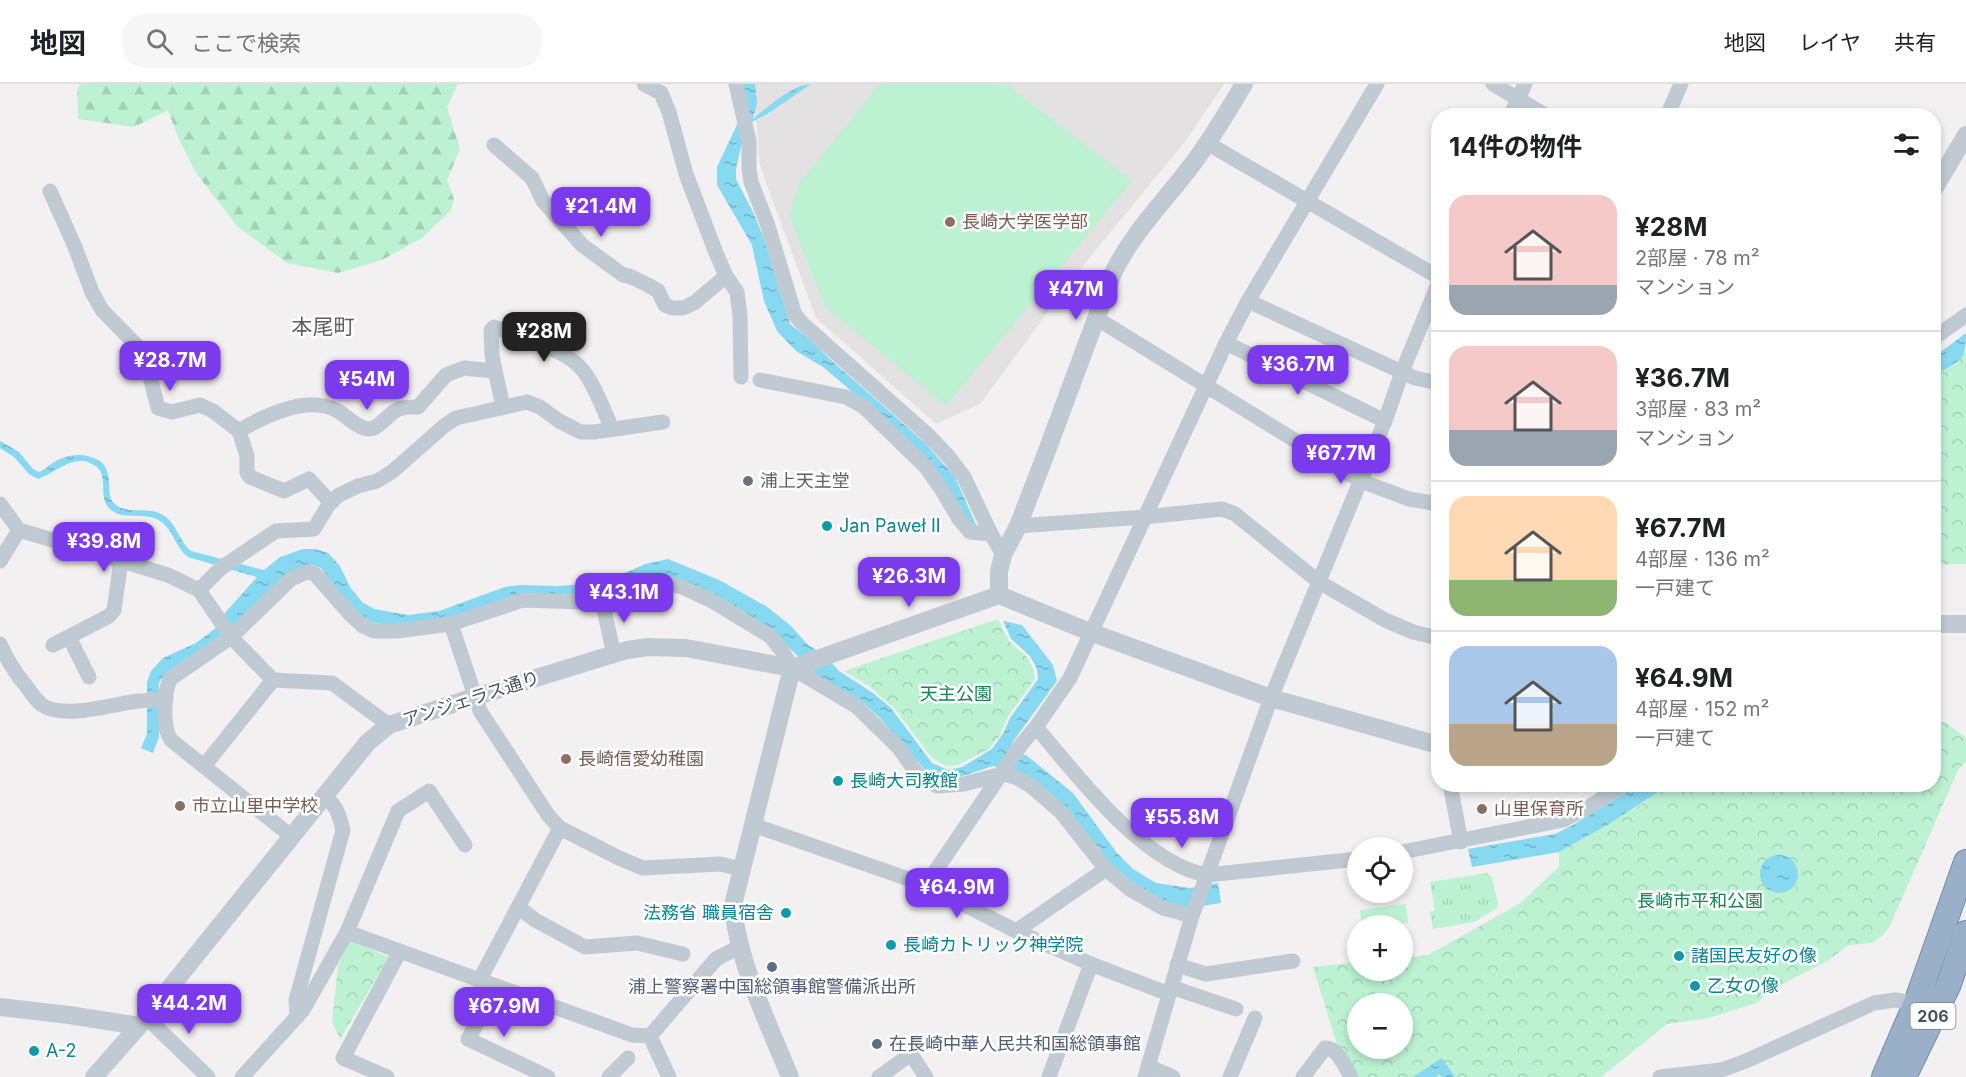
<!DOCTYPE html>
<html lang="ja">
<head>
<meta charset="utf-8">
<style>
  body { margin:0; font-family:Inter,"Noto Sans JP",sans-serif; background:#f6f6f6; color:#202124; height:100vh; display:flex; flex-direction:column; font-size:22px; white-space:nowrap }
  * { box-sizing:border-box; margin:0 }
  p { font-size:20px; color:#757577 }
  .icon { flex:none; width:33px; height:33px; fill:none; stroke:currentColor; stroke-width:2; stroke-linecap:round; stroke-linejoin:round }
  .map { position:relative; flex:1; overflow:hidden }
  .details { position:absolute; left:1431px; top:24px; width:510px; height:684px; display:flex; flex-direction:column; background:#fff; border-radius:24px; box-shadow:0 3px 9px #0003 }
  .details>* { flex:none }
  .tools { position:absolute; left:1347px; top:753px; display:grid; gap:12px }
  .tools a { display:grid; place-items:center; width:66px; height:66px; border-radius:50%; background:#fff; box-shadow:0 3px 9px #0003; font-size:30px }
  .price { position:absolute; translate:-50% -51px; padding:0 14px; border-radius:12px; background:#7c3aed; color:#fff; font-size:20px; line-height:39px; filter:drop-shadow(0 2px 3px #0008) }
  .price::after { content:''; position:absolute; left:50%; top:36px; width:18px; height:14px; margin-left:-9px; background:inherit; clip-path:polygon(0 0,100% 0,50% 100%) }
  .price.on { background:#222; color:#fff }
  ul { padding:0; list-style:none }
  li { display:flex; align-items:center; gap:18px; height:150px; padding:0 18px }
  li+li { border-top:2px solid #e0e0e0 }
  li span { display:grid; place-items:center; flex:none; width:168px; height:120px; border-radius:18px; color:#555 }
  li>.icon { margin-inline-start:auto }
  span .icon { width:72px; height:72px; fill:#fffc; stroke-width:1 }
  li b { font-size:26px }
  h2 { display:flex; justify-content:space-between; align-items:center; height:72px; padding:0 18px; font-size:26px }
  header { display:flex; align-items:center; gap:36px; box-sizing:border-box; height:84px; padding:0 30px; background:#fff; border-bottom:2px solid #e0e0e0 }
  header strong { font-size:28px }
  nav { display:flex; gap:33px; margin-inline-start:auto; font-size:21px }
  .search { width:420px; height:54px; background:#f6f6f6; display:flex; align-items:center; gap:15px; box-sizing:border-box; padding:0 21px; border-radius:24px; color:#757577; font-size:22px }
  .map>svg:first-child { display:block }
  .education { fill:#e3e1e2 }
  .grass { fill:url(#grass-tufts) }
  .forest { fill:url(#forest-firs) }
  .park { fill:url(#park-crowns); fill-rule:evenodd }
  .pitch { fill:#bcf2d2 }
  .water { fill:url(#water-ripples) }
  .pier { fill:#f2f0f0 }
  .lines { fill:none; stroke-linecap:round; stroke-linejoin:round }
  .trunk-casing { stroke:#708cad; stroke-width:26 }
  .minor { stroke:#c0cad2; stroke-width:15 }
  .tertiary { stroke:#c0cad2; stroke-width:18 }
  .trunk { stroke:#9ab0c8; stroke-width:24 }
  .education-dot { fill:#8d6e63; stroke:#fff; stroke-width:2 }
  .worship-dot { fill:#6b7280; stroke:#fff; stroke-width:2 }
  .culture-dot { fill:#0f9aa8; stroke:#fff; stroke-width:2 }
  .service-dot { fill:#5c6f8a; stroke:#fff; stroke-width:2 }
  .labels { text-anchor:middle; stroke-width:5; stroke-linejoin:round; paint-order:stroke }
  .shield { fill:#fff; stroke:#7e878e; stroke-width:1.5 }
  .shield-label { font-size:16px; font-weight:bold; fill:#47535e }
  .education-label { font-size:18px; fill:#785e54; stroke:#fff; text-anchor:start }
  .worship-label { font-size:18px; fill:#5b616d; stroke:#fff; text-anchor:start }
  .culture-label { font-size:18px; fill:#0d838f; stroke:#fff; text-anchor:start }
  .park-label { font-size:18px; fill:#12854f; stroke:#fff }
  .street-label { font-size:18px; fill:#47535e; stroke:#fff }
  .service-label { font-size:18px; fill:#4e5e75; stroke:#fff }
  .quarter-label { font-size:21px; fill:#5c6065; stroke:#fff }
</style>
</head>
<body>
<header>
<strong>地図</strong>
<div class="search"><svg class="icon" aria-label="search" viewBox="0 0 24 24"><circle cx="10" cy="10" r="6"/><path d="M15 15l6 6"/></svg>ここで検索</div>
<nav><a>地図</a><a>レイヤ</a><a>共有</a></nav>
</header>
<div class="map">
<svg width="1966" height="993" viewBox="0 0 1966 993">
  <defs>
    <pattern id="grass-tufts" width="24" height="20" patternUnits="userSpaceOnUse" patternTransform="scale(1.5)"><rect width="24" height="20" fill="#bcf2d2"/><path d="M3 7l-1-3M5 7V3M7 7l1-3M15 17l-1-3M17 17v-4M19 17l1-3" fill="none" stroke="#a3d1b7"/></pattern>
    <pattern id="forest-firs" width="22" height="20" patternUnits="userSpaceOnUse" patternTransform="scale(1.5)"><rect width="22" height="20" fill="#bcf2d2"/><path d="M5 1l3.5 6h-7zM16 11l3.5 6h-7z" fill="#a3d1b7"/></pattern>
    <pattern id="park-crowns" width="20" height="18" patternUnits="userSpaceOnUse" patternTransform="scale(1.5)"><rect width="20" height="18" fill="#bcf2d2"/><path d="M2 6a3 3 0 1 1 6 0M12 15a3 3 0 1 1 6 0" fill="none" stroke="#a3d1b7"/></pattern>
    <pattern id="water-ripples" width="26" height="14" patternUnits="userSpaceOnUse" patternTransform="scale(1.5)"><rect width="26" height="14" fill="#87d8f1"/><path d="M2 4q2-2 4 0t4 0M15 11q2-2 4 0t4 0" fill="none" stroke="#70b2c6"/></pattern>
  </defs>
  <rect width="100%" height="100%" fill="#f2f0f0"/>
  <path class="education" d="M751,0H1224L1187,55L1073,194L980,320L936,340L816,234L760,82L754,11Z"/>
  <path class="grass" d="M1487,789L1492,793L1498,820L1497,824L1474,838L1433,845L1430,828L1435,826L1430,798Z"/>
  <path class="forest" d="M81,0H458L447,23L460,65L447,96L454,115L451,126L422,154L382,176L338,189L287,179L238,143L196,89L178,53L168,26L134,43L78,35L77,5Z"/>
  <g class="park">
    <path d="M1966,264V480L1934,481V292L1958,279Z"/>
    <path d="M998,535L1009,557L1028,574L1034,587L1035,595L1009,631L1000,651L989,665L958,681L946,682L932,674L895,625L870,603L844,587Z"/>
    <path d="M1934,635L1948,640L1966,654V678L1959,684L1889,844L1881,853L1872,859L1849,861L1827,877L1775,904L1756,919L1709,934L1667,940L1601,993H1356L1339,967L1313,883L1357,878L1358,886H1402L1403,874L1428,871L1519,820L1559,783V768L1635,724L1669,701L1934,700ZM1358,920H1402V964H1358Z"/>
    <path d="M350,856L389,873L340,955L332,938L338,882Z"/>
  </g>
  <g class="pitch">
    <path d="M880,0H1006L1132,97L946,322L826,224L789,132L799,99Z"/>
    <path d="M1406,820L1408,839L1387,842L1362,841L1360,826Z"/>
  </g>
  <g class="water">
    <path d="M744,0H755L757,19L753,35C767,24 793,0 811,0L767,30L750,39L743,54L736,85V95L755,132L764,155L790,240L813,258L830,275L925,359L955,393L1018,536L1053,581L1057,597L1014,656L1008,668L1026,671L1073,709L1117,769L1133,785L1156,799L1190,804L1218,799L1221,819L1181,825L1150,813L1125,796L1019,690L993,682L945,698L925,686L882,636L864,619L820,595L772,546L671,495L625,505L440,537L386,541L370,538L356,527L339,510L321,484L312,481L304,483L222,552L164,591L159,599V653L153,669L141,664L147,650V598L151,587L163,574L196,559L217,543L224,530L257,493L188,473C175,463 173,445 160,437C145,427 124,437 111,426C96,414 111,391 94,381C90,379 85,376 81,377C65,377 53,390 38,395L29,390L14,373L0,364V357L19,368L33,385L39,388C45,386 49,381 54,378C68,370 84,368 98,376C106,380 109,389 109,399C110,406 108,415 115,420C127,431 149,422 163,431C177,440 179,457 191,467L264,486L280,473L303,465H315L328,469L340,482L350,503L362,518L374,525L408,531L439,527L505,503L519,501L557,502L587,500L619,492L645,480L668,475L719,496L766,522L790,541L808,561L826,572L839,587L873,609L891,624L932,679L948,686L962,683L992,665L1004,648L1010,634L1038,595L1037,585L1030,572L1011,555L1002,534L967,440L877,329L823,283L796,267L777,247L764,217L752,161L717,101V83L745,24Z"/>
    <path d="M1966,249C1966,281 1957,277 1934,292V273Z"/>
    <path d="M1638,701H1669L1609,740L1559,768L1472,783L1468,765L1555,750L1573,741Z"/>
    <circle cx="1779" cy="790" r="19"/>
    <path d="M1442,974L1455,993H1442L1439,990L1434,993H1413Z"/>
  </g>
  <path class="pier" d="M964,441L981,443L1025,542L1000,536Z"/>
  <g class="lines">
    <defs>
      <g id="trunk">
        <path d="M1884,993L1916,919L1966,778"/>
        <path d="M1904,993L1949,900L1966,849"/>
      </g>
    </defs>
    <use href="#trunk" class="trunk-casing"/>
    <g class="minor">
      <path d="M644,0L661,9L669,28L686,90L716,169L726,192L737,208L740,232L741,293"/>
      <path d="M736,0L749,57V85L751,98L767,139L795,231L803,240L927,350L948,372L964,393L991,450L1003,471"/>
      <path d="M1493,0L1547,32"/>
      <path d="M1510,32L1525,0"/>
      <path d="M1667,32L1681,0"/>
      <path d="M1207,59L1438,193"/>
      <path d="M494,61L532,94L543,117L582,161L623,191L629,192L648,201L658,207L665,221L672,224H683L694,219L726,192"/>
      <path d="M50,107L75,163L92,208L102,226L144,269L158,324L172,328L200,321L213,327L239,347L247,372V389L250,393L284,407L309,395L331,419"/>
      <path d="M1248,217L1402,288L1415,294L1438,299"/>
      <path d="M1096,234L1361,397L1409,415L1438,420"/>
      <path d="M1934,254L1966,231"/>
      <path d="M1226,259L1385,337"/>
      <path d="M760,296L846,313L864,323L925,382L942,406L959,435L970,448L991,450"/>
      <path d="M503,323L492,272L491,246L494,243C519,253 560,263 579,282C593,296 604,327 612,345"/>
      <path d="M239,347C264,332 307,311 336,326C346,331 357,344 368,345C379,346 389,328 399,325C404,323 412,323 418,323L446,291L464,284L494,287"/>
      <path d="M0,420L19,446L168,491L199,506L231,553L273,596L332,599L389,641"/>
      <path d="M1018,442L1144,433L1222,425L1235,430L1319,498L1385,536L1413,548L1438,554"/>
      <path d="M0,477L19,446"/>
      <path d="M199,506L221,484L276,447L314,445L329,420L339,411L358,402L377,397L393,387L444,342L456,334L527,318L540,323L559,337L581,348H594L663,338"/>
      <path d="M602,516L614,571"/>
      <path d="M451,540L480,627L548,731L560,744L619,774L643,784L720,780L741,785"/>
      <path d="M69,553L89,593"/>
      <path d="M0,560C7,576 16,590 27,603C31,609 36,616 42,621C63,636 113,620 138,617C147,617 156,615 166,616"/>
      <path d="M53,561L109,532L114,526L121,477"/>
      <path d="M1036,643C1077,691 1143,780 1207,791L1271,614L1385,337L1402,288L1438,200"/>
      <path d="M204,682L273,596"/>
      <path d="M1450,700L1461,758"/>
      <path d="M753,741L926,801L1016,847L1091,880L1169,910"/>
      <path d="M291,752L171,656C162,643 164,609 170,595L231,553L291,495L307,488L315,490L350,530L363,542L374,547H397L451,540L523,516L583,518L602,516L662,498L682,503L714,518L770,552L783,568L792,584L856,622L899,664L915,687L924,696L937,702L964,700L1002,690L1015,693L1031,702L1061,728L1106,785L1131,806L1163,824L1192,832"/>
      <path d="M1402,768L1563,736L1587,724L1625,700"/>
      <path d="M926,801L1020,662L1036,643L1070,594L1226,259L1248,217L1377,0"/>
      <path d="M518,823L535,836L585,863L637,859L683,870"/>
      <path d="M1016,847L1106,785"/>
      <path d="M347,848L632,951L650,952"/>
      <path d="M1177,881L1206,890L1293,877"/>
      <path d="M479,897L560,744"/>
      <path d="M1171,903L1236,925"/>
      <path d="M497,904L468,955L548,993"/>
      <path d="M146,933L208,993"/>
      <path d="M297,933L296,916L343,746C339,731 337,722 325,713"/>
      <path d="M650,952L716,875L741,862"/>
      <path d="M650,952L669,993"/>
      <path d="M1148,982L1173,993"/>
      <path d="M242,993L303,926L347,848L398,727L429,707L465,761"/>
      <path d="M387,993L343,974L400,867"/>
      <path d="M609,993L628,974"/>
      <path d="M879,993L911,970L926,993"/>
      <path d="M1049,993L1091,880"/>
      <path d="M1145,993L1192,832L1207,791L1358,775"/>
      <path d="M1230,993L1255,934"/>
      <path d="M1303,993L1325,964C1338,963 1345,983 1351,993"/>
      <path d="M1660,993L1721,986L1746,977L1874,919L1895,916L1916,919"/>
    </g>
    <g class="tertiary">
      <path d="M1934,105L1966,51"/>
      <path d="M999,511V487L1003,471L1018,442L1045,372L1113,189C1133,148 1164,118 1191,82C1211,56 1227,28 1244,0"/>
      <path d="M1934,540H1966"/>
      <path d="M0,923L69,931L139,942"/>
      <path d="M94,993L139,942L368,658L389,641L474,613L627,566L648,563L686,564L792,584L999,511L1090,548L1271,614L1438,661"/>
      <path d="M790,993C769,941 737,876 733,821L792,584"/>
    </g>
    <use href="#trunk" class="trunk"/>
  </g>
  <g class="education-dot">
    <circle cx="950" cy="138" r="6"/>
    <circle cx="566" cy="675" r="6"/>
    <circle cx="180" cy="722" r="6"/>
    <circle cx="1482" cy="725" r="6"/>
  </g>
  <circle class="worship-dot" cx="748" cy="397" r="6"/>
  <g class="culture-dot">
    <circle cx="827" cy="442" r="6"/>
    <circle cx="838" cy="697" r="6"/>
    <circle cx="786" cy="829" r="6"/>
    <circle cx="891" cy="861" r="6"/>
    <circle cx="1679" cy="872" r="6"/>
    <circle cx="1695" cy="902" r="6"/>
    <circle cx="34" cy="967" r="6"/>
  </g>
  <g class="service-dot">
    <circle cx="772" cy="883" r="6"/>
    <circle cx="877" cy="960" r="6"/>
  </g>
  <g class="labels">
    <rect class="shield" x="1910.5" y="919" width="45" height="26" rx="4.5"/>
    <g class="shield-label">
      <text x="1933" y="938">206</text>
    </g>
    <g class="education-label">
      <text x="962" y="144">長崎大学医学部</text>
      <text x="578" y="681">長崎信愛幼稚園</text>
      <text x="192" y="728">市立山里中学校</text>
      <text x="1494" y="731">山里保育所</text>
    </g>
    <g class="worship-label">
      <text x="760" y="403">浦上天主堂</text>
    </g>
    <g class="culture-label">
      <text x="839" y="448">Jan Paweł II</text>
      <text x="850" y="703">長崎大司教館</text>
      <text x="774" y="835" text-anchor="end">法務省 職員宿舎</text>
      <text x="903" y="867">長崎カトリック神学院</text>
      <text x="1691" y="878">諸国民友好の像</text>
      <text x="1707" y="908">乙女の像</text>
      <text x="46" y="973">A-2</text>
    </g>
    <g class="park-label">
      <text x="956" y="616">天主公園</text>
      <text x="1700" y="823">長崎市平和公園</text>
    </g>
    <g class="street-label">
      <text transform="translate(471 615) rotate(-18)" y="6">アンジェラス通り</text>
    </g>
    <g class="service-label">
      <text x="772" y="909">浦上警察署中国総領事館警備派出所</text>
      <text x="889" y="966" text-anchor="start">在長崎中華人民共和国総領事館</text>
    </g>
    <g class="quarter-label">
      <text x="323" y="250">本尾町</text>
    </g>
  </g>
</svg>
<div class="tools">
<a><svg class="icon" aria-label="locate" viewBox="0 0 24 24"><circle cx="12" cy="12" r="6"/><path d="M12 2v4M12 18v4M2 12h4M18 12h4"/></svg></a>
<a>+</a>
<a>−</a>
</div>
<b class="price" style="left:601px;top:154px">¥21.4M</b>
<b class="price" style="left:1076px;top:237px">¥47M</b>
<b class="price on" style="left:544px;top:279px">¥28M</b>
<b class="price" style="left:170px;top:308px">¥28.7M</b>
<b class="price" style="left:1298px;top:312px">¥36.7M</b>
<b class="price" style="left:367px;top:327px">¥54M</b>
<b class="price" style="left:1341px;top:401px">¥67.7M</b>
<b class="price" style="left:104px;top:489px">¥39.8M</b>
<b class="price" style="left:909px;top:524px">¥26.3M</b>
<b class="price" style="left:624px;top:540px">¥43.1M</b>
<b class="price" style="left:1182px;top:765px">¥55.8M</b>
<b class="price" style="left:957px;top:835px">¥64.9M</b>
<b class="price" style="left:189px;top:951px">¥44.2M</b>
<b class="price" style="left:504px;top:954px">¥67.9M</b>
<section class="details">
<h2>14件の物件<svg class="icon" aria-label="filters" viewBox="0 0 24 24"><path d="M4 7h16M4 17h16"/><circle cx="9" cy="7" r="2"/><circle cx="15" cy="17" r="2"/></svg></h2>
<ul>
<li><span style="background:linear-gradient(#f6c9c9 75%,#9aa5b1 0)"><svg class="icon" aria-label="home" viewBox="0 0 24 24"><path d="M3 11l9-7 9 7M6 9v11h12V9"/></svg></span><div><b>¥28M</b><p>2部屋 · 78 m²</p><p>マンション</p></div></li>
<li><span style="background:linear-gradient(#f6c9c9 70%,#9aa5b1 0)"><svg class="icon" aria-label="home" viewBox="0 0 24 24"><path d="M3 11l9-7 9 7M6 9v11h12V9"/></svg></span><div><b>¥36.7M</b><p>3部屋 · 83 m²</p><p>マンション</p></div></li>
<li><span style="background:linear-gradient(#ffd9b3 70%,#8fb573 0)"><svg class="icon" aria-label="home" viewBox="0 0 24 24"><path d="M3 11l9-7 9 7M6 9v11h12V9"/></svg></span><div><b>¥67.7M</b><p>4部屋 · 136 m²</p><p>一戸建て</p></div></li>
<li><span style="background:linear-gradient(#a9c7e8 65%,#b9a48a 0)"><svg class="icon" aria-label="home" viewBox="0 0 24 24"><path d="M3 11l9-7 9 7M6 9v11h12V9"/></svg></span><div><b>¥64.9M</b><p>4部屋 · 152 m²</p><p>一戸建て</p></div></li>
</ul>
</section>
</div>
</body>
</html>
